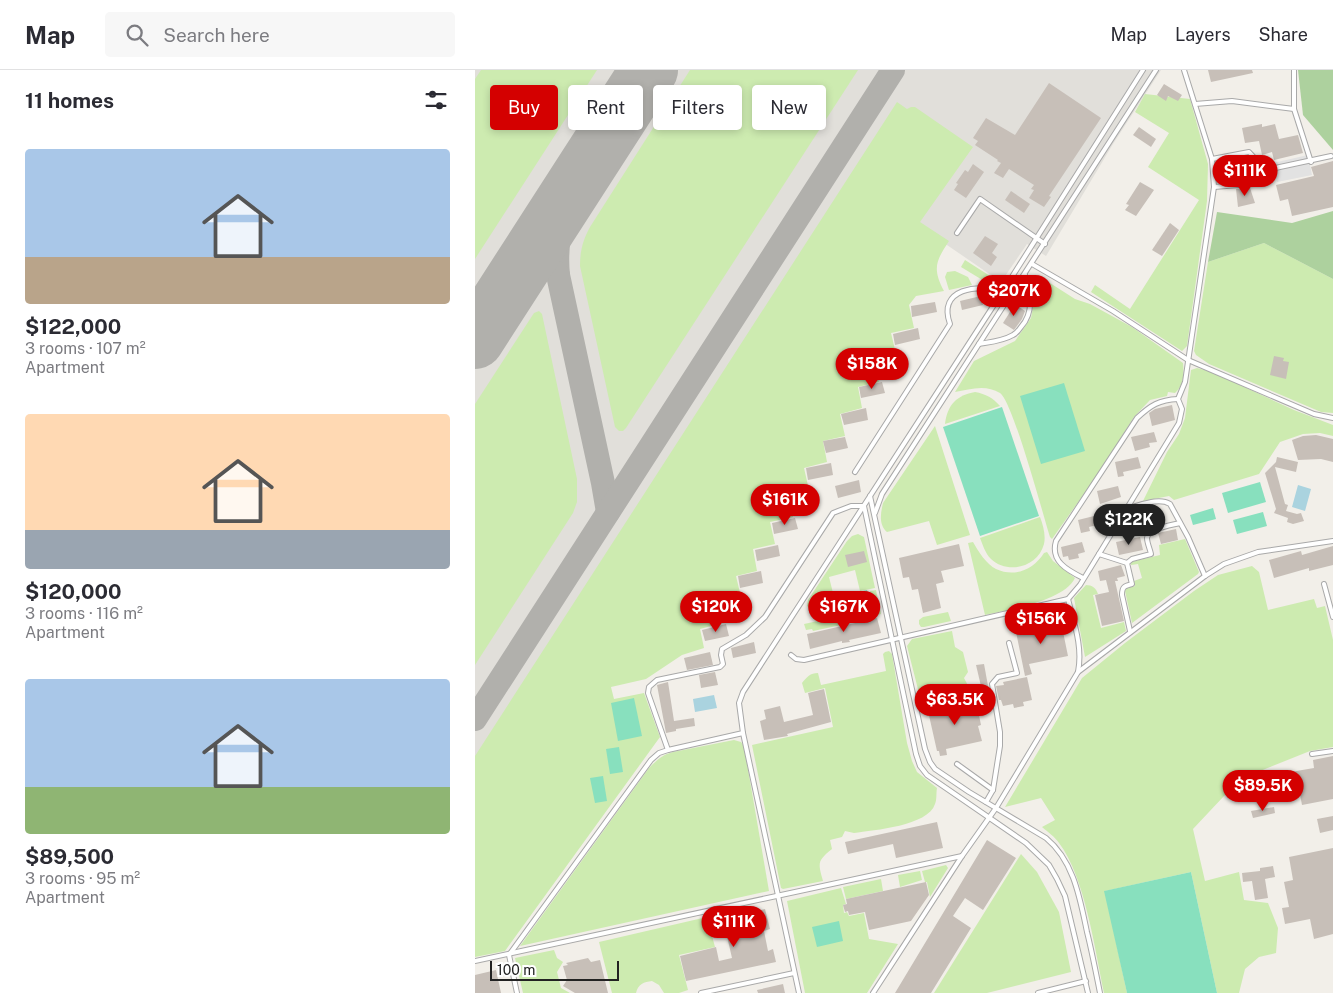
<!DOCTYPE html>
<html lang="en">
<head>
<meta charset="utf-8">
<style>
  body { margin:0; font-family:"Public Sans",sans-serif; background:#f7f7f7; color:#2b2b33; height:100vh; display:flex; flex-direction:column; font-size:19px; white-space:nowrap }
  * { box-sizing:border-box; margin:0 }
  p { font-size:16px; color:#7c7c81 }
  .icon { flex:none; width:28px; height:28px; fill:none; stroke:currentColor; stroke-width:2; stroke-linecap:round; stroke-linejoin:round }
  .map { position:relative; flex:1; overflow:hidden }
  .details { display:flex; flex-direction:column; background:#fff; width:475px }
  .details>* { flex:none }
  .top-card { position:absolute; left:15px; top:15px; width:475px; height:45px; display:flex; gap:10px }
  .scale { position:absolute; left:15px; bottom:12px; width:129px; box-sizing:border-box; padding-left:5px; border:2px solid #222; border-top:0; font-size:14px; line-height:18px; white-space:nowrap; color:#222; -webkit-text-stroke:4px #fff; paint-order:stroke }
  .price { position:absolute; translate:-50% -42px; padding:0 11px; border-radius:18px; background:#d40000; color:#fff; font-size:16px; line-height:32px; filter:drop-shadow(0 1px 2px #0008) }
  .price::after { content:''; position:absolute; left:50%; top:30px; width:15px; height:11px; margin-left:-8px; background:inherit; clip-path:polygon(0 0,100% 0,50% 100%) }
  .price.current { background:#222; color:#fff }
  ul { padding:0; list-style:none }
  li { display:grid; align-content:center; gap:10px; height:265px; padding:0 25px }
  li span { display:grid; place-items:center; height:155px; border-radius:5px; color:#555 }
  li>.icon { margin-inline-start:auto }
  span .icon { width:90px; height:90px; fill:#fffc; stroke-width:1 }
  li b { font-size:21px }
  h2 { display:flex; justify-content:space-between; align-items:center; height:60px; padding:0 25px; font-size:21px }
  .tag { padding:0 18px; border-radius:5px; background:#fff; box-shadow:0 2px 8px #0003; font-size:18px; line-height:45px }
  .tag.current { background:#d40000; color:#fff }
  header { display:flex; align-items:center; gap:30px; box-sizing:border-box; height:70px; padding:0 25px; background:#fff; border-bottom:1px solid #e1e1e2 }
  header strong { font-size:24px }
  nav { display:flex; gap:28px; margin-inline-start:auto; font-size:18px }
  .search { width:350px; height:45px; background:#f7f7f7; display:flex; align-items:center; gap:12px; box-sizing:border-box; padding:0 18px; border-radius:5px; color:#7c7c81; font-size:19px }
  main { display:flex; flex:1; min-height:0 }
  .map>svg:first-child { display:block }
  .airport { fill:#e1dfda }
  .grass { fill:#cdebb0 }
  .forest { fill:#add19e }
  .pitch { fill:#88e0be }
  .parking { fill:#e2e2e2 }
  .water { fill:#aad3df }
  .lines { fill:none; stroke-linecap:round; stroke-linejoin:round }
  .taxiway { stroke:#b1b0ac; stroke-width:24 }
  .runway { stroke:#b1b0ac; stroke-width:58 }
  .building { fill:#c7bfb8 }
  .service-casing { stroke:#a9a9a9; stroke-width:6 }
  .service { stroke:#fff; stroke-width:4 }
</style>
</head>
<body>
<header>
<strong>Map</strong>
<div class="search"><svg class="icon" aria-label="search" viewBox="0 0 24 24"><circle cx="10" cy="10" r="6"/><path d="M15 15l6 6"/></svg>Search here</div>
<nav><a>Map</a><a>Layers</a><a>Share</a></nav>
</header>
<main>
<section class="details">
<h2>11 homes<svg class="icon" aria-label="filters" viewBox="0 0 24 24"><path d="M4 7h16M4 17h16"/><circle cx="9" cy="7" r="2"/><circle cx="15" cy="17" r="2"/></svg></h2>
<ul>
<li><span style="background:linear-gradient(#a9c7e8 70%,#b9a48a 0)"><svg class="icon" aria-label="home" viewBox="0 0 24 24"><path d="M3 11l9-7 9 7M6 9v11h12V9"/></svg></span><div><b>$122,000</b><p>3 rooms · 107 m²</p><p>Apartment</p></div></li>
<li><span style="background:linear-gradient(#ffd9b3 75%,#9aa5b1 0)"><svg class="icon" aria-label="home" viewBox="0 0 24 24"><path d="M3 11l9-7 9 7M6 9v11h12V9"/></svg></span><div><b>$120,000</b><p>3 rooms · 116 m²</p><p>Apartment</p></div></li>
<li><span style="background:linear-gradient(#a9c7e8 70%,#8fb573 0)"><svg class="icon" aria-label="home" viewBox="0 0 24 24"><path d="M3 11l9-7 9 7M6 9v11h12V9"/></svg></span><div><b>$89,500</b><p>3 rooms · 95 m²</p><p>Apartment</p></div></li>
</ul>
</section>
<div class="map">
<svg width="858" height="923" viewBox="0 0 858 923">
  <rect width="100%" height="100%" fill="#f2efe9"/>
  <path class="airport" d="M0,0H686L638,74L571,186L552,174L526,212L418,138L0,777Z"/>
  <g class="grass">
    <path d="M6,0H122L0,189V9Z"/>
    <path d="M215,0H383L151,358L148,361H144L140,357L105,196C105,180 108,170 115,157Z"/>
    <path d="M670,24L715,29L733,94L732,131L712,276L707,281L616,222L620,215L655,239L724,130L673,97L694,63L660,42Z"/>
    <path d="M422,32L432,39L436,37H440L498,77L445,152L474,171C461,191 457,198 469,221L441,226L434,235L439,258L416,263L421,284L399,289L404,312L383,317L387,338L365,344L370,366L348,371L352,392L329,398L334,420L313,425L318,447L295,452L300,474L278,479L282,501L261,506L266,527L243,533L247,553L225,559L229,578L207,585L171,609L136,617L139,629L169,623L185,667L30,881L0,887V686Z"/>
    <path d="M789,173L858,209V343L846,342L734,294L721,285L719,281L733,192Z"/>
    <path d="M490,190L526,213L519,217L486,197Z"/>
    <path d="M480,201L493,207L497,215L474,220L470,207L472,202Z"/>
    <path d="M564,206L600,229L615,234L657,257L708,293C709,304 709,315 700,323L693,322L692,326L675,330L659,347L621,407L577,469L575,467C568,445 538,332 525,323C511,314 495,319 480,322L499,291L540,271L556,248Z"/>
    <path d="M64,241L67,244L102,409V432L98,443L0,595V334L59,243Z"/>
    <path d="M722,298L737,302L819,340L858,355V366L845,363L828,364L805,372L784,404L699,430L694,426L668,431L692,382L704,364L710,348L716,300Z"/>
    <path d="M500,322C511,324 518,328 525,336L470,354C472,335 482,325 500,322Z"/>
    <path d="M460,356L495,465L462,475L454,451L412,462C403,454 406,442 408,433Z"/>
    <path d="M565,447C568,455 571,465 569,474C563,497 533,505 516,489C510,483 508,475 505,468Z"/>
    <path d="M383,464L389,467L400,518L385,521L380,500L354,507L359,527L358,532L335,538L332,536L333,530L372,471L377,466Z"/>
    <path d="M710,469L724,502L723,504L657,553L650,521L651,518L660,516L659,511L667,508L663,494L656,495V492L685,485L684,475Z"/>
    <path d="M498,472C503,481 512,495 521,499C540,508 559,499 569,483L572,482L578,491L600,508C589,531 533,540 510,545L493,473Z"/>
    <path d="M777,496L784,502L793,540L839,529L842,538L850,536L858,570V677L835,681L765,709L718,759L730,811L764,802L769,830L793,833L803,858L801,883L784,887L770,899L764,923H742L716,802L630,821L652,923H629C620,880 610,807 584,773C580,767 573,762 567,757L580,750L566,728L530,737L607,608L650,573L719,521L743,505Z"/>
    <path d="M611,515C617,515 621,518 623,524L618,525L626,558L649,552L651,561L610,587L599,528Z"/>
    <path d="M401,520L406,544L394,547V549L338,561L337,559L331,560L329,554L399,539L395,521Z"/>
    <path d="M473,542L476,551L449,557H446L444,554V550L448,547Z"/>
    <path d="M477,561L480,577L488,582L493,602L489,608L498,625L447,635L432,576L437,569Z"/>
    <path d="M414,581L417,584L432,673L437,691L442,702L462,718C461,723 462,730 460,734C453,756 399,760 379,763L370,761L367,767L355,770L357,779C342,791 343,793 348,811L308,819L306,818L277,675L358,657L350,618L330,623L327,613C332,607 335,603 343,603L346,615L411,601L408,584L410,582Z"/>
    <path d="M259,670L266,672L269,676L294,821L45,876L174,698C182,690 187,685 198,682Z"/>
    <path d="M546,784L562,802L584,842L596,902L512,923H459Z"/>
    <path d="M471,795L473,798L455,827L452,812H450L447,801Z"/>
    <path d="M445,801L447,810L425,817L423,805Z"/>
    <path d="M406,809L408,821L371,829L368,817Z"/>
    <path d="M366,818L371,834L368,835L369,843L372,842L374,846L389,843L394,869L423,874L392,923H330L312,831Z"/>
    <path d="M232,847L240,877L204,885L213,920L204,923H189L184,915L177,911C169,912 163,914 161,923H137L124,872Z"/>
    <path d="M79,880L82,888L88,892L82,902L86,918L95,923H48L40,888Z"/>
  </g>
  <g class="forest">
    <path d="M823,0H858V80L828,45Z"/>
    <path d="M858,141V209L789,173L733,192L742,142L817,153Z"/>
  </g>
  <g class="pitch">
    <path d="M589,313L610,381L566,394L545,326Z"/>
    <path d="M527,337L564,446L505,466L468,357Z"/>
    <path d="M785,412L791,432L753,443L747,423Z"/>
    <path d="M738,438L741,449L718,455L715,445Z"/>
    <path d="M788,442L792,456L762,464L758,450Z"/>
    <path d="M392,520L397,538L363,547L358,528Z"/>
    <path d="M159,628L167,666L143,671L136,633Z"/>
    <path d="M144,677L148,702L135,704L131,679Z"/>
    <path d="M128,706L132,731L120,733L115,708Z"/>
    <path d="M716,802L742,923H652L629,821Z"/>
    <path d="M364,851L368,871L342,877L337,857Z"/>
  </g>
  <path class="parking" d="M833,85L837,105L802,112L798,93Z"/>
  <g class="water">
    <path d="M823,415L836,419L830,441L817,437Z"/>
    <path d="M239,625L242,638L220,642L218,629Z"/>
  </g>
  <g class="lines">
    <g class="taxiway">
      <path d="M83,205C79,164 90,140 107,104"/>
      <path d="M41,207C56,191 67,188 83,205L128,413L133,442"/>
      <path d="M0,649L418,0"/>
    </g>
    <path class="runway" d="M0,270L174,0"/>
  </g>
  <g class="building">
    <path d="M733,0H777L778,3L736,12Z"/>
    <path d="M574,13L626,48L574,126L576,127L569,137L554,128L559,120L556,119L559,115L534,99L528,108L519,103L526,93L522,91L523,90L500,75L503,71L498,68L511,48L540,65Z"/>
    <path d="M689,14L707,25L703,31L693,26L691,31L682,25Z"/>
    <path d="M787,54V57L800,54L804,69L823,65L828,83L799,90L797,82L787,85L784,71L770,73L767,58Z"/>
    <path d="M664,57L681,69L676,77L658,65Z"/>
    <path d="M858,91V137L817,146L813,129L805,131L801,115L839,106L836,97Z"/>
    <path d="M770,92L774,110L759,112L756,95Z"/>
    <path d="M498,94L509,102L491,128L479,120L483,114L481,113L490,100L493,102Z"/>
    <path d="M665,112L679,120L661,146L650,140L654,135L651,134Z"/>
    <path d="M775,118L780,133L763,137L761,119Z"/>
    <path d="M536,121L555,134L549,143L530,130Z"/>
    <path d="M695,153L704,160L687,186L677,180Z"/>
    <path d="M510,166L523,174L517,183L522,187L516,196L498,183Z"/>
    <path d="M506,226L508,235L487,240L485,231Z"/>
    <path d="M460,232L462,242L437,247L436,236Z"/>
    <path d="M540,234L550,241L547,249L539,260L528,253Z"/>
    <path d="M443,258L445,269L420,275L418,264Z"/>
    <path d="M425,285L427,296L403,301L400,290Z"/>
    <path d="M799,286L809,288L808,291L814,292L811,309L795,305Z"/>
    <path d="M407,312L410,323L386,328L384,317Z"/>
    <path d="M697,335L700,350L677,356L674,343L680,339Z"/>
    <path d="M391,338L393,350L369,355L366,344Z"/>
    <path d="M679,362L682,372L674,373L675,377L660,381L656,367Z"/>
    <path d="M841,365L858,369V392L846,389L823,390L817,370L828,366Z"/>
    <path d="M370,367L373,378L351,383L348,371Z"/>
    <path d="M663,387L666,398L648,402L649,406L643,407L640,392Z"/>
    <path d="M802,387L823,392L821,402L800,397L810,434L813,435L811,441L822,444L826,443L829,451L818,454L812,452L813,448L799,443L801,439L790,403L801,392Z"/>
    <path d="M356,393L358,405L333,410L331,398Z"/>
    <path d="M384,410L386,422L363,428L360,416Z"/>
    <path d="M643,416L646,427L625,434L622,421Z"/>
    <path d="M338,420L340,432L316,437L314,425Z"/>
    <path d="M683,439L687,454L663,459L660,445Z"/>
    <path d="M627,444L630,453L614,457L615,461L606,463L603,450Z"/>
    <path d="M320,448L323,459L299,464L297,453Z"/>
    <path d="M701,459L703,470L686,474L683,463Z"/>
    <path d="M665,467L668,480L644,485L641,472Z"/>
    <path d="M607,472L610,482L603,484L604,488L594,490L593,486L588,487L586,477Z"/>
    <path d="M484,474L489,496L466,501L469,512L461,514L466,538L448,543L443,519L437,520L434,507L428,508L424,488Z"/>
    <path d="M303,475L305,486L282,491L280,480Z"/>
    <path d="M858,476V495L834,501V498L799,508L794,490L826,481L827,485Z"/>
    <path d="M389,481L392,492L373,497L370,485Z"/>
    <path d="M646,495L650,506L642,508L643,511H640L649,551L627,556L620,525L634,522L631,510L625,511L623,501Z"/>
    <path d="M286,501L288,513L265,518L263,506Z"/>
    <path d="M268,528L271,539L247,545L244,533Z"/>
    <path d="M402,548L406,563L374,570L375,572L367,573V571L335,579L332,564Z"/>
    <path d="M586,552L593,586L554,594L557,604L550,606L541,562Z"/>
    <path d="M251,554L254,566L230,571L227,560Z"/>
    <path d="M279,572L281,583L258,588L256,578Z"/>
    <path d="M235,582L238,595L212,600L209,588Z"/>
    <path d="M509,594L516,632L510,633L501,595Z"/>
    <path d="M240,602L243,615L226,618L224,605Z"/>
    <path d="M552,607L557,630L548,632L549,636L539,638L538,634L528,636L526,630H524L521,616L529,615L528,612Z"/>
    <path d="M193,612L199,651L219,648L220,656L201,659V661L191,663L182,615Z"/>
    <path d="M349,619L356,652L312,664L313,666L289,670L285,651L291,649L289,640L305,636L309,652L338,645L333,623Z"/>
    <path d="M501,631L506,655L503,656L507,671L471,679L472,685L465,686L464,681H462L453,641Z"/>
    <path d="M858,686V729L827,735L823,714L776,723L774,709L839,698L838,690Z"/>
    <path d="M799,737L800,743L778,748L776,741Z"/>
    <path d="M858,746V760L845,763L842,749Z"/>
    <path d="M462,752L468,778L421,788L418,774L373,784L370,772Z"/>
    <path d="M512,770L541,788L508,840L490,828L478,846L496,858L456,923H420Z"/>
    <path d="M858,778V864L839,869L835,849L810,854L807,838L814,837L809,812L818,810L814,787Z"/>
    <path d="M798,796L800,807L790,809L793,828L780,830L777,811L768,812L767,803L785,801V798Z"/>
    <path d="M451,812L454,825L436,851L394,860L390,842L374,845L373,841L370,842L368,835L372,834L371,829Z"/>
    <path d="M290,839L295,859L289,861L293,881L298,879L301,892L211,911L205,886L241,877L244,891L257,888L248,849Z"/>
    <path d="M113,888L116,892L125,890L133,923H100L88,916L92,910L88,896L93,895L91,893Z"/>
    <path d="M21,900L26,923H0V905Z"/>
    <path d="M308,914L310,923H283L282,920Z"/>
  </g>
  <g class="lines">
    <defs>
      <g id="service">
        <path d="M819,0V39L836,92"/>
        <path d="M720,34L757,31L819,39"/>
        <path d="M737,89L774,82L791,100L856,86"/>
        <path d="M739,117L776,114L791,100"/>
        <path d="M482,163L505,129L570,174"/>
        <path d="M557,194L638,241L713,290L839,344L858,348"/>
        <path d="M504,274C516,272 528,271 538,265C542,263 544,260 546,257C560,241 555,223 550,205"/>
        <path d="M380,402L475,254C462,218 503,214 528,221"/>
        <path d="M395,426L450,679L455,692L460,699L494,722L571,768C599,791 605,829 612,862C617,882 621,903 625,923"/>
        <path d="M653,438C666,435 684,427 695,434L713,467L730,506"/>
        <path d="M400,443L407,424L681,0"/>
        <path d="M624,484L652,493"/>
        <path d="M608,508C592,500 575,491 581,471L662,348C676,335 684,330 703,329"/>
        <path d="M849,514L858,547"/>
        <path d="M655,561L647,525C647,517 649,516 657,514L652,493L657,489L676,484C675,479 672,473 672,468C673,458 698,455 705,453"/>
        <path d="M316,585L321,589L329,590L593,529L605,515L704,353L707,339L703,329L710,312L739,117L737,89L709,0"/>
        <path d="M603,602L730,506L749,494L783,482L858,471"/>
        <path d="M268,663L324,923"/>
        <path d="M193,680L173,623L174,617L182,610L245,597L248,594L246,585L247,579L271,565L290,547L358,443L376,436H389L441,684L445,696L452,705L551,773L574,795L582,809L590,826L613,923"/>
        <path d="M837,684L858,681"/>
        <path d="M482,694L518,720"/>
        <path d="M511,732L518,720L525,676V662L517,614L523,607L542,603L534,573"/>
        <path d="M0,891L487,786"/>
        <path d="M42,923L34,885L176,690L184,683L193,680L268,663L264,633L268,622L528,221L668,0"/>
        <path d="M226,923L319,903"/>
        <path d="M398,923L487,786L521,738L603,602C608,577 599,553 593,529"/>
        <path d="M563,923L611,911"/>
      </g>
    </defs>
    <use href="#service" class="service-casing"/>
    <use href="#service" class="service"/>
  </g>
</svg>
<div class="scale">100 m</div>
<b class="price" style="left:770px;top:127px">$111K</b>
<b class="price" style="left:539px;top:247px">$207K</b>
<b class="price" style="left:397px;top:320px">$158K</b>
<b class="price" style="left:310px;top:456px">$161K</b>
<b class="price current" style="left:654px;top:476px">$122K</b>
<b class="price" style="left:241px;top:563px">$120K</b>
<b class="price" style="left:369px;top:563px">$167K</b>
<b class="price" style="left:566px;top:575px">$156K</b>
<b class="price" style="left:480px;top:656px">$63.5K</b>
<b class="price" style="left:788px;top:742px">$89.5K</b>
<b class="price" style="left:259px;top:878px">$111K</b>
<div class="top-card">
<a class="tag current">Buy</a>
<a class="tag">Rent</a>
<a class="tag">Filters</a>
<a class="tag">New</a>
</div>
</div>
</main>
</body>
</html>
